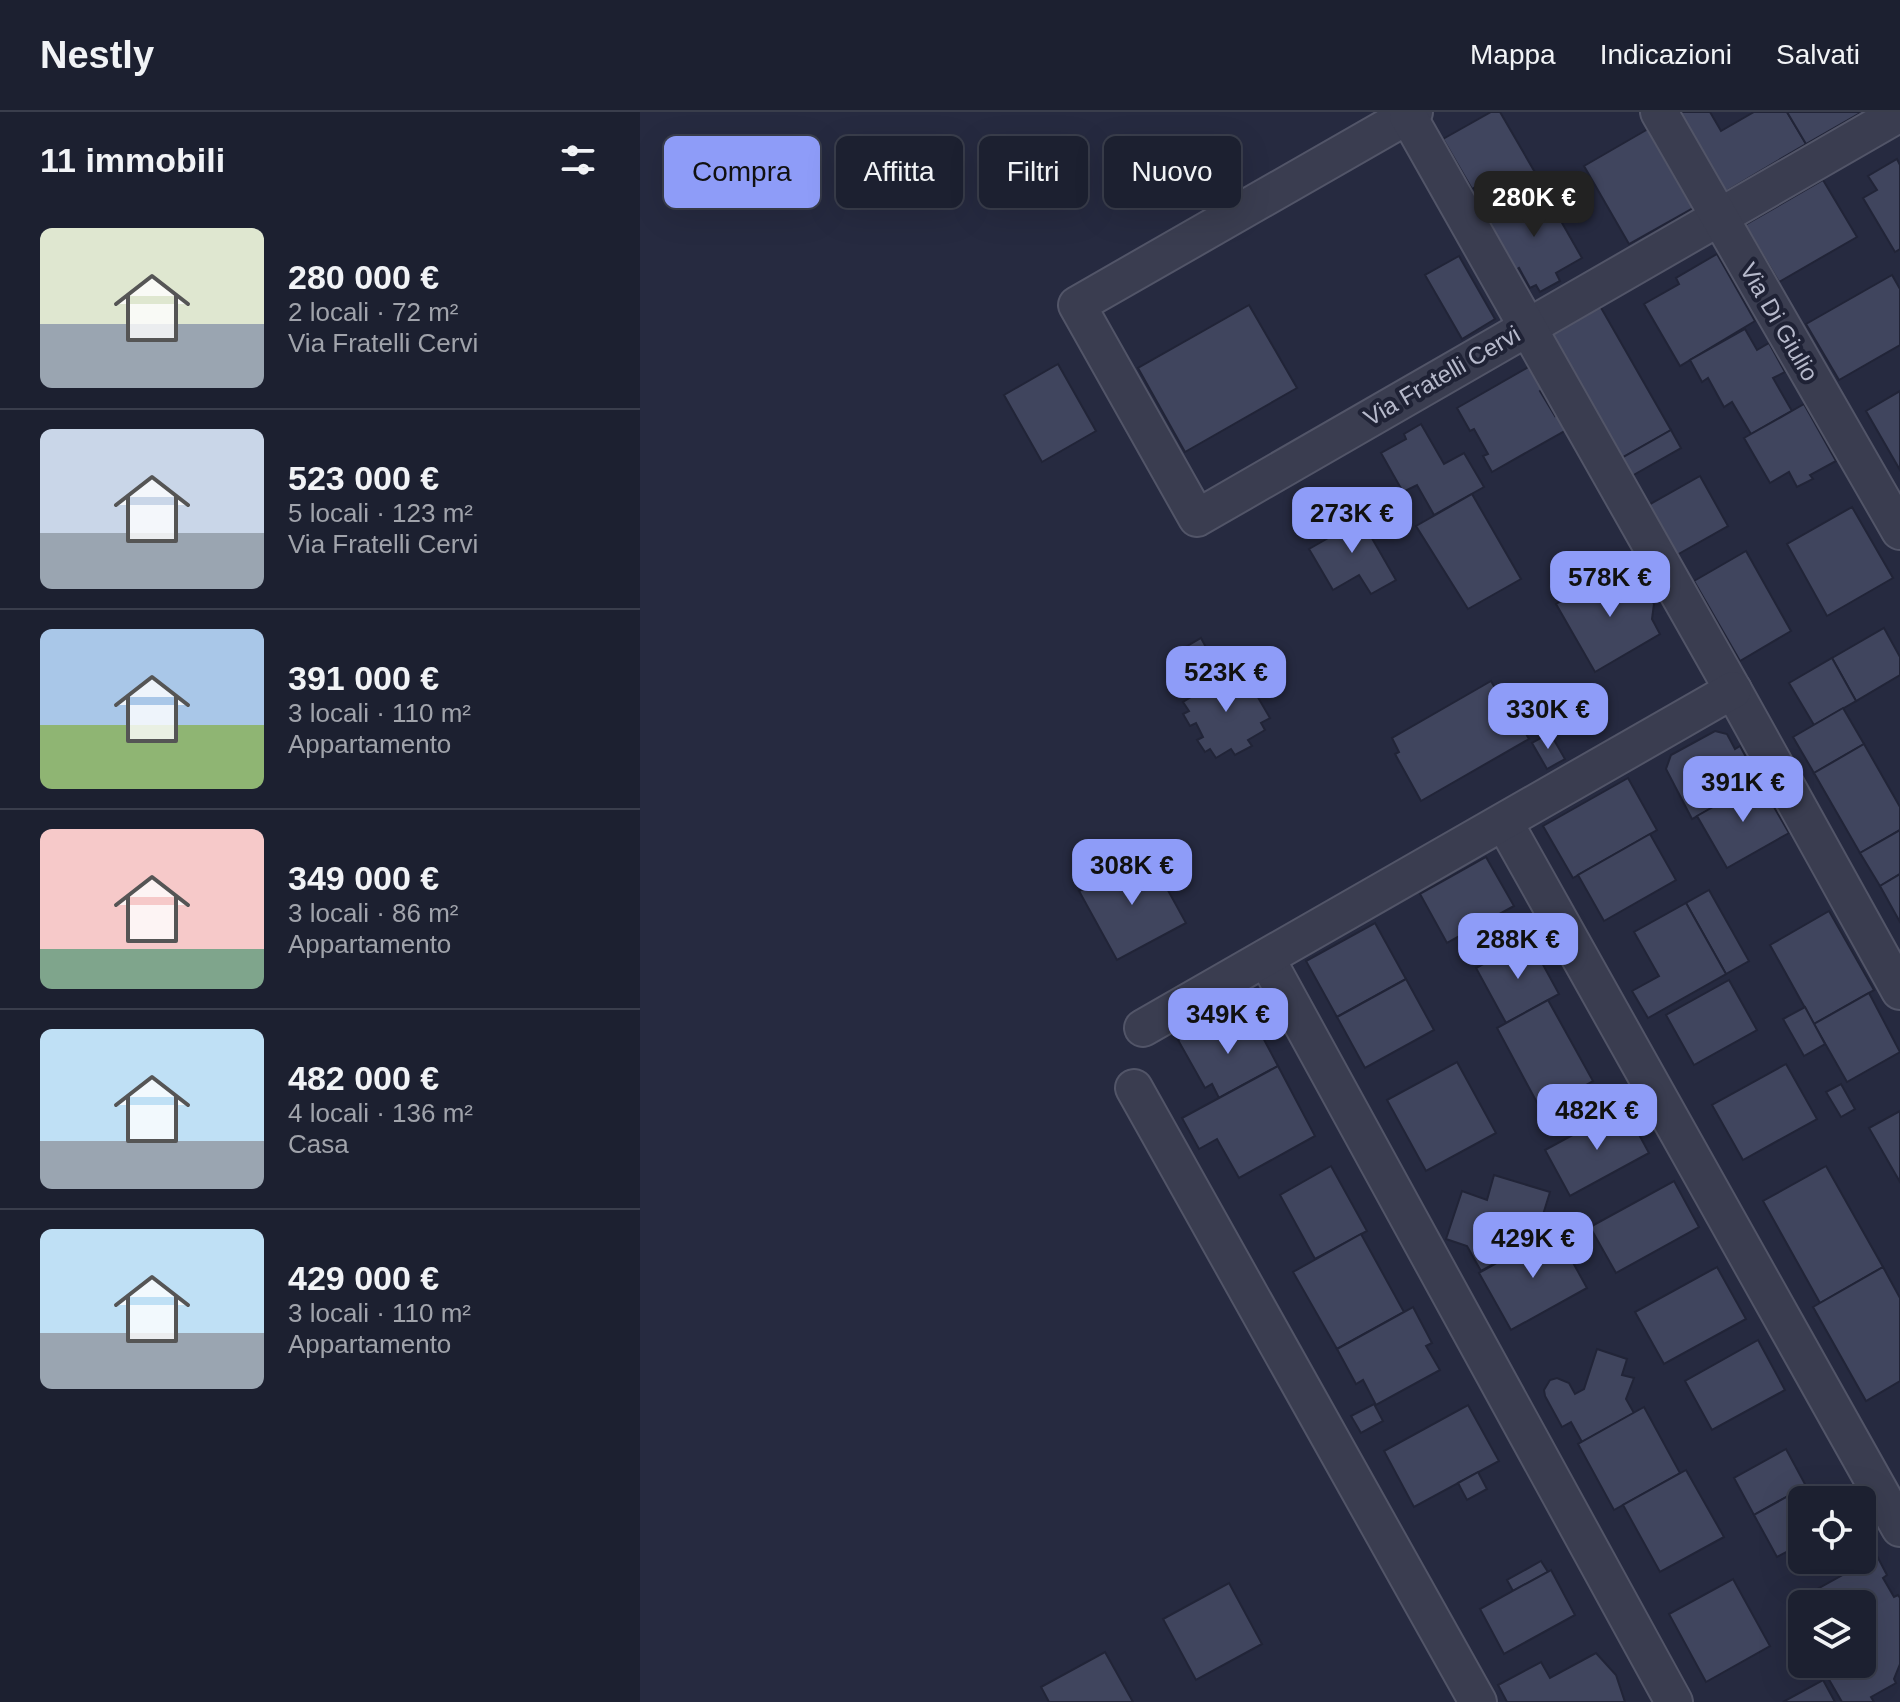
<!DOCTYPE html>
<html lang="it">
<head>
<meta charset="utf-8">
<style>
  body { margin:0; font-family:Helvetica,sans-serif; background:#252838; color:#f1f3f6; height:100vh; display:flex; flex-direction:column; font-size:30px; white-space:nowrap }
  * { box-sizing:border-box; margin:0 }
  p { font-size:26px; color:#a0a3ab }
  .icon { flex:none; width:44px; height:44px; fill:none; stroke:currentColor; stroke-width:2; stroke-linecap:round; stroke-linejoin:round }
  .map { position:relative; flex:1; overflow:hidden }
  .details { display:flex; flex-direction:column; background:#1c2030; width:640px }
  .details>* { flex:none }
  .hud { position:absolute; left:24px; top:24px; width:760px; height:72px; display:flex; gap:16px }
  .fabs { position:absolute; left:1148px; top:1374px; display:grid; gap:16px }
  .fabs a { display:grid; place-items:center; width:88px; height:88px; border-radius:12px; background:#1c2030; box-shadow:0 8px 32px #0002,0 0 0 2px #3a3e4c; font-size:40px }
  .price { position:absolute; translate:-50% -68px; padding:0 18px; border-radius:16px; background:#8e9cf8; color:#111; font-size:26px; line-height:52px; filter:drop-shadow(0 2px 4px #0008) }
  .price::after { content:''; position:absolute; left:50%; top:48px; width:24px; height:18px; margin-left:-12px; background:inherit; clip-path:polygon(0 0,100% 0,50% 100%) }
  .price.active { background:#222; color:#fff }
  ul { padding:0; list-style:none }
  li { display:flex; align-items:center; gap:24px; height:200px; padding:0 40px }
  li+li { border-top:2px solid #3a3e4c }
  li span { display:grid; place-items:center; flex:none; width:224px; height:160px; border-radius:12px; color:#555 }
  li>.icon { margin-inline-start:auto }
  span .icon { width:96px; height:96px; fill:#fffc; stroke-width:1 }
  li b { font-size:34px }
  h2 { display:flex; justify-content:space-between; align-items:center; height:96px; padding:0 40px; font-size:34px }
  .pill { padding:0 28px; border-radius:12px; background:#1c2030; box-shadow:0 8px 32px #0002,0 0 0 2px #3a3e4c; font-size:28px; line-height:72px }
  .pill.active { background:#8e9cf8; color:#111 }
  header { display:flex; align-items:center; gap:48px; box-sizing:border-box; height:112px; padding:0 40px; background:#1c2030; border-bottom:2px solid #3a3e4c }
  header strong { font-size:38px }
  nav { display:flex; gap:44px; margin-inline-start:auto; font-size:28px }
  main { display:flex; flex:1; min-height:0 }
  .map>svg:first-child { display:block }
  .building { fill:#40455e; stroke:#212437; stroke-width:2 }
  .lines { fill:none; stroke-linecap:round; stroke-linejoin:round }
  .street-casing { stroke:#525568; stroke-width:40 }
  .street { stroke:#3a3d50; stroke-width:36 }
  .labels { text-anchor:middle; stroke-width:8; stroke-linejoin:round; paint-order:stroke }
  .street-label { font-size:24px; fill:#b6b9cb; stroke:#1f2235 }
</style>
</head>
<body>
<header>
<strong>Nestly</strong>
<nav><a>Mappa</a><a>Indicazioni</a><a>Salvati</a></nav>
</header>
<main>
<section class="details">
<h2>11 immobili<svg class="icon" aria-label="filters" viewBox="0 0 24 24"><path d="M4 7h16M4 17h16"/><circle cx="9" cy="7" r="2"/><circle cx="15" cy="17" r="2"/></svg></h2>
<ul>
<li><span style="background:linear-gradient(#dfe7d0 60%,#9aa5b1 0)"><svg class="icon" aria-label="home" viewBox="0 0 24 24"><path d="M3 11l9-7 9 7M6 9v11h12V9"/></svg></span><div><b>280 000 €</b><p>2 locali · 72 m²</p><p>Via Fratelli Cervi</p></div></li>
<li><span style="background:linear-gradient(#c9d6e8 65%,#9aa5b1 0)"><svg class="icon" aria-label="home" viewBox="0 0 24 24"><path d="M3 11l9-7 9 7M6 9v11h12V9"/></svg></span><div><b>523 000 €</b><p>5 locali · 123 m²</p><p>Via Fratelli Cervi</p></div></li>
<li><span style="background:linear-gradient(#a9c7e8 60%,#8fb573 0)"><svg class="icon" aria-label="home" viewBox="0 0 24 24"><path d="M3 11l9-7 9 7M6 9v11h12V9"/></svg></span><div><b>391 000 €</b><p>3 locali · 110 m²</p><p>Appartamento</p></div></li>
<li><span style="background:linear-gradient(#f6c9c9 75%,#7fa58c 0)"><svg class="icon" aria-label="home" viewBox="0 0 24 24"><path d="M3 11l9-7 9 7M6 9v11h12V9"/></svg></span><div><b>349 000 €</b><p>3 locali · 86 m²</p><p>Appartamento</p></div></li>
<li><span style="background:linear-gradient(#bfe0f5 70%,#9aa5b1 0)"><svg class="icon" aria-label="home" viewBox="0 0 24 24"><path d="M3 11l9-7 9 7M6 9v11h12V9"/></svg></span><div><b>482 000 €</b><p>4 locali · 136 m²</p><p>Casa</p></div></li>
<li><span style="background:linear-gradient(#bfe0f5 65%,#9aa5b1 0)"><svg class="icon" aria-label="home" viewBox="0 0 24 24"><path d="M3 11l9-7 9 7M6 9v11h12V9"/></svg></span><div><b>429 000 €</b><p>3 locali · 110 m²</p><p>Appartamento</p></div></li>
</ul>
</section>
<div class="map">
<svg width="1260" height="1590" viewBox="0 0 1260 1590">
  <rect width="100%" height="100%" fill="#262a40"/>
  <g class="building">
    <path d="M851,0H860L900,69L855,95L842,71L832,77L803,27Z"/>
    <path d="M1037,0H1070L1081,19L1114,0H1147L1166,32L1083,81Z"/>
    <path d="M1147,0H1222L1166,32Z"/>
    <path d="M1008,17L1053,96L989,132L944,54Z"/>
    <path d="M1257,47L1260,53V137L1255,140L1223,86L1237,78L1228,64Z"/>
    <path d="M1183,68L1217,125L1139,170L1105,113Z"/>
    <path d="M901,74L942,146L916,161L920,169L900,180L896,173L890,176L879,156L874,159L844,107Z"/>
    <path d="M1077,142L1115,209L1040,254L1004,192L1039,172L1036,166Z"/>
    <path d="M819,144L855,207L822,227L785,163Z"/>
    <path d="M1252,163L1260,177V233L1199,268L1166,212Z"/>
    <path d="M609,193L657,276L545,340L498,256Z"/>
    <path d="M960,194L1031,318L980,347L909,223Z"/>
    <path d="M1105,217L1117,238L1129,231L1145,260L1133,266L1152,299L1111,322L1092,290L1084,295L1068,266L1062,270L1050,248Z"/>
    <path d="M418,252L456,319L402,350L364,283Z"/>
    <path d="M892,253L905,276L900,279L915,304L919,301L928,317L852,360L843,344L848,342L834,317L830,319L817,296Z"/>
    <path d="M1260,279V358L1226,299Z"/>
    <path d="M1164,292L1196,349L1170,363L1173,367L1157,375L1149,360L1130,371L1104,326Z"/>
    <path d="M781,312L804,352L824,341L844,375L794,403L777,373L763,380L741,341L766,327L764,322Z"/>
    <path d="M1031,318L1041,336L990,365L980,347Z"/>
    <path d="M1060,364L1088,414L1035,444L1007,394Z"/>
    <path d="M832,382L881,467L828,497L776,414Z"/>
    <path d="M714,395L756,468L731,482L719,463L693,478L669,437L697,421L690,409Z"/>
    <path d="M1212,395L1253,466L1187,504L1147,432Z"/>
    <path d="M1106,439L1151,519L1100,549L1054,469Z"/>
    <path d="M975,458L982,471L990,466L993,472L1004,475L1014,492L1012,507L1020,522L955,560L916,492Z"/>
    <path d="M1244,516L1260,545V563L1216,589L1192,546Z"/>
    <path d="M561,526L568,539L539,556L532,543Z"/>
    <path d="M1192,546L1216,589L1174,613L1149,571Z"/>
    <path d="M593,561L596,568L605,563L630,606L621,611L625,618L608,628L612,634L595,643L591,637L576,646L570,637L565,640L557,628L563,625L556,611L550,614L543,602L549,599L543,590L559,580L555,574L572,564L576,571Z"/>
    <path d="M851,569L859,583L863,581L889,627L781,689L755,642L759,640L752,626Z"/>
    <path d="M1203,596L1224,632L1174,661L1153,625Z"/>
    <path d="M1075,619L1087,622L1095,637L1100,634L1119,669L1052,707L1026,657L1031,643Z"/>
    <path d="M910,621L925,647L907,657L892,631Z"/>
    <path d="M1224,632L1260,695V718L1220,741L1174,661Z"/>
    <path d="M988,666L1017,718L933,766L903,714Z"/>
    <path d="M1119,669L1149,721L1087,756L1057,704Z"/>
    <path d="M1260,718V762L1240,774L1220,741Z"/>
    <path d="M1010,722L1036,768L964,809L938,763Z"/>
    <path d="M508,742L546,811L477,848L439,779Z"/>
    <path d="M846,745L874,794L807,831L780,782Z"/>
    <path d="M1260,762V810L1240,774Z"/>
    <path d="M1069,778L1109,849L1086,862L1046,791Z"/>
    <path d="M1046,791L1086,862L1008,906L992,879L1019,864L994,820Z"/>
    <path d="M1189,799L1234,878L1174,912L1130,833Z"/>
    <path d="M735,811L766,867L697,905L666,849Z"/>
    <path d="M889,827L919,882L866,911L836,856Z"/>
    <path d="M766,867L794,918L725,956L697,905Z"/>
    <path d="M1089,868L1117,918L1054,953L1026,903Z"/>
    <path d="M1229,881L1260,940L1207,970L1174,912Z"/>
    <path d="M908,888L953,969L901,998L857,916Z"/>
    <path d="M1165,895L1185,932L1164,944L1143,907Z"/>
    <path d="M612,905L638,954L579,986L572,972L565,976L538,928L569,911L577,925Z"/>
    <path d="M817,950L856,1021L786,1059L747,988Z"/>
    <path d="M1146,952L1177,1007L1103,1048L1072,993Z"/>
    <path d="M638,954L675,1024L599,1066L577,1027L559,1037L542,1006Z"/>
    <path d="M1201,972L1215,997L1201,1005L1186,980Z"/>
    <path d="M984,995L1009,1041L930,1084L905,1038Z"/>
    <path d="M1260,999V1070L1229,1016Z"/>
    <path d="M691,1054L727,1119L675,1147L640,1083Z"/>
    <path d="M1186,1054L1243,1155L1180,1191L1123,1089Z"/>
    <path d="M854,1063L910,1080L901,1109L909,1122L841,1159L827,1134L806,1127L822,1079L847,1088Z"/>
    <path d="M1034,1069L1059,1115L976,1161L950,1115Z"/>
    <path d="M915,1118L947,1176L871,1218L839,1161Z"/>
    <path d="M721,1122L764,1200L697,1237L653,1160Z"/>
    <path d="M1077,1155L1106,1207L1024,1252L995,1200Z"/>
    <path d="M1243,1155L1260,1186V1269L1226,1289L1173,1195Z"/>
    <path d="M773,1195L792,1231L786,1234L800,1258L736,1293L723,1268L716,1272L697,1237Z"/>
    <path d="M1118,1228L1145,1278L1072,1318L1045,1269Z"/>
    <path d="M957,1237L987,1247L982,1263L994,1266L986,1287L994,1301L942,1330L931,1310L922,1315L905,1284L904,1278L910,1268L917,1266L929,1271L935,1282L944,1277Z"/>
    <path d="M734,1292L743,1309L721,1321L711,1304Z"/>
    <path d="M828,1293L859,1349L774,1395L744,1339Z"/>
    <path d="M1004,1295L1040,1361L974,1398L938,1332Z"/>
    <path d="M1146,1337L1166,1374L1114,1403L1094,1366Z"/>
    <path d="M1046,1358L1084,1425L1020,1460L983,1393Z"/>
    <path d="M838,1360L847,1377L827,1388L818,1371Z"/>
    <path d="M1166,1374L1174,1388H1162V1432L1137,1445L1114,1403Z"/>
    <path d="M1237,1444L1247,1463L1243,1466L1254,1485L1258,1483L1260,1486V1552L1254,1567L1256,1571L1231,1585L1234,1590H1202L1180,1552H1222V1492H1178L1172,1480Z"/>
    <path d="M901,1449L908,1460L873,1479L867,1468Z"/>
    <path d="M911,1458L935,1503L864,1542L840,1497Z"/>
    <path d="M1093,1467L1130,1534L1066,1570L1029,1502Z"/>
    <path d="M589,1471L622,1532L556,1568L523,1507Z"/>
    <path d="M465,1540L493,1590H409L401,1575Z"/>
    <path d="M956,1541L976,1563L985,1590H867L858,1573L901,1550L910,1566Z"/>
    <path d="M1183,1568L1195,1590H1143Z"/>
  </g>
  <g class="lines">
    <defs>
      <g id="street">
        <path d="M774,0L437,193L557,406L1260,1"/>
        <path d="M1019,0L1260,419"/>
        <path d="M768,4L1093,578L1260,879"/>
        <path d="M864,710L1260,1416"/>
        <path d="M626,846L1034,1590"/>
        <path d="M503,916L1093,578"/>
        <path d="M494,976L838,1590"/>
      </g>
    </defs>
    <use href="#street" class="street-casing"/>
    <use href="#street" class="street"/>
  </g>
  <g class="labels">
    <g class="street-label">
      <text transform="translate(1139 210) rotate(60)" y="8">Via Di Giulio</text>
      <text transform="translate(802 264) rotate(-30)" y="8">Via Fratelli Cervi</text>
    </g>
  </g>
</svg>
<div class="fabs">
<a><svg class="icon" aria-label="locate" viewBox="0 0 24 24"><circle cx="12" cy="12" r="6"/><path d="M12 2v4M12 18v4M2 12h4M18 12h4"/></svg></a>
<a><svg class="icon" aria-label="layers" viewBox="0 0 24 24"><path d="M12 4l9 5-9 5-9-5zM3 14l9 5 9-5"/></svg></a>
</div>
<b class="price active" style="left:894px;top:127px">280K €</b>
<b class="price" style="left:712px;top:443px">273K €</b>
<b class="price" style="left:970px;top:507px">578K €</b>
<b class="price" style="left:586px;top:602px">523K €</b>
<b class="price" style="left:908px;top:639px">330K €</b>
<b class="price" style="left:1103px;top:712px">391K €</b>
<b class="price" style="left:492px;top:795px">308K €</b>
<b class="price" style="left:878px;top:869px">288K €</b>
<b class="price" style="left:588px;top:944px">349K €</b>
<b class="price" style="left:957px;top:1040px">482K €</b>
<b class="price" style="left:893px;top:1168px">429K €</b>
<div class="hud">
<a class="pill active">Compra</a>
<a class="pill">Affitta</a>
<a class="pill">Filtri</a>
<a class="pill">Nuovo</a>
</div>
</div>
</main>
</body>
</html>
